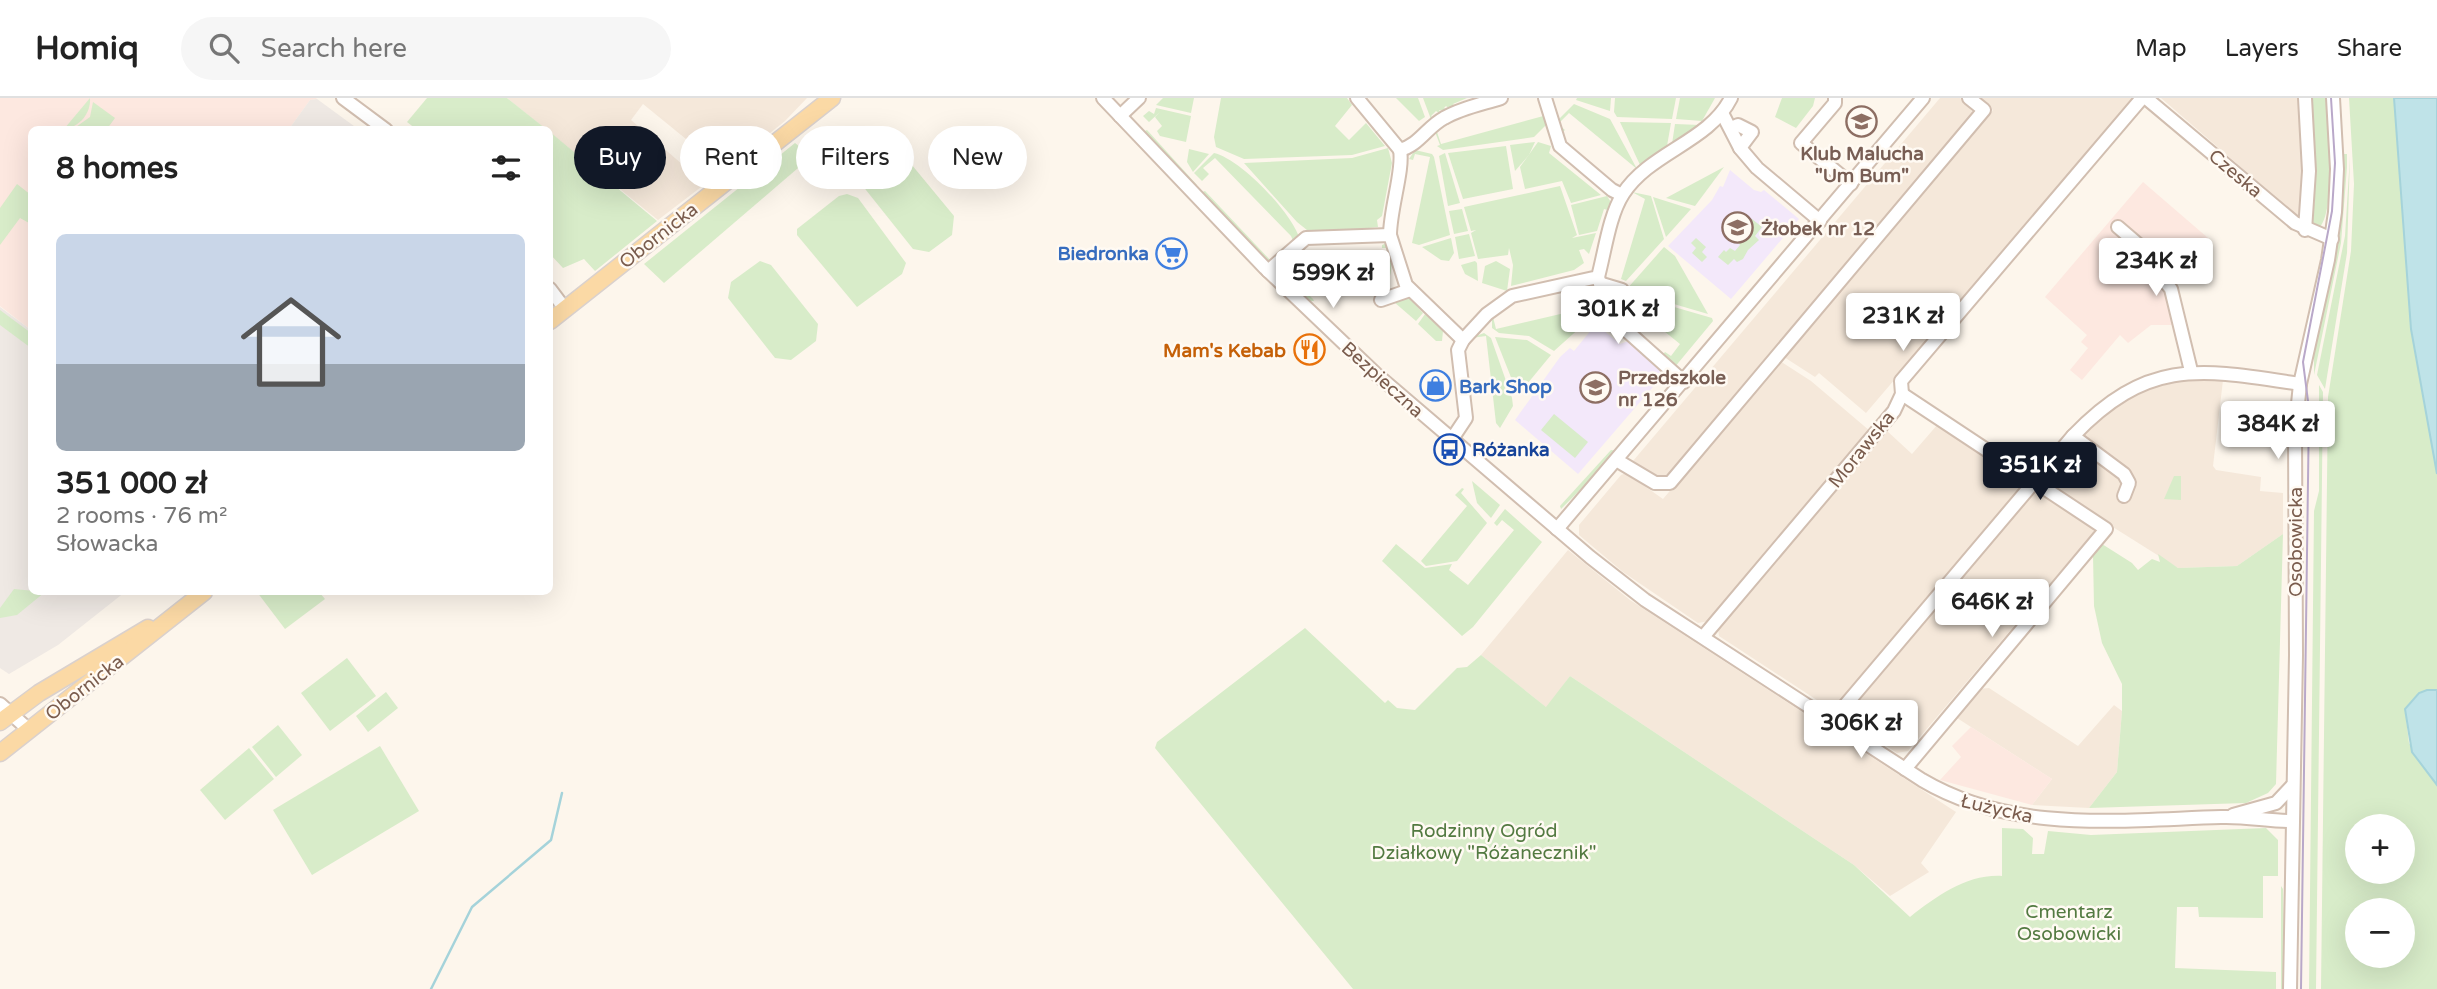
<!DOCTYPE html>
<html lang="en">
<head>
<meta charset="utf-8">
<style>
  body { margin:0; font-family:"Varela Round",sans-serif; background:#f6f6f6; color:#222; height:100vh; display:flex; flex-direction:column; font-size:26px; white-space:nowrap }
  * { box-sizing:border-box; margin:0 }
  p { font-size:23px; color:#767676 }
  .icon { flex:none; width:38px; height:38px; fill:none; stroke:currentColor; stroke-width:2; stroke-linecap:round; stroke-linejoin:round }
  .map { position:relative; flex:1; overflow:hidden }
  .panel { position:absolute; left:28px; top:28px; width:525px; height:469px; display:flex; flex-direction:column; background:#fff; border-radius:10px; box-shadow:0 7px 28px #0002 }
  .panel>* { flex:none }
  .top-card { position:absolute; left:574px; top:28px; width:665px; height:63px; display:flex; gap:14px }
  .tools { position:absolute; left:2345px; top:716px; display:grid; gap:14px }
  .tools a { display:grid; place-items:center; width:70px; height:70px; border-radius:50%; background:#fff; box-shadow:0 7px 28px #0002; font-size:35px }
  .price { position:absolute; translate:-50% -60px; padding:0 16px; border-radius:7px; background:#fff; color:#222; font-size:23px; line-height:46px; filter:drop-shadow(0 2px 4px #0008) }
  .price::after { content:''; position:absolute; left:50%; top:42px; width:21px; height:16px; margin-left:-10px; background:inherit; clip-path:polygon(0 0,100% 0,50% 100%) }
  .price.on { background:#111827; color:#fff }
  ul { padding:0; list-style:none }
  li { display:grid; align-content:center; gap:14px; height:371px; padding:0 28px }
  li+li { border-top:2px solid #e0e0e0 }
  li span { display:grid; place-items:center; height:217px; border-radius:10px; color:#555 }
  li>.icon { margin-inline-start:auto }
  span .icon { width:126px; height:126px; fill:#fffc; stroke-width:1 }
  li b { font-size:30px }
  h2 { display:flex; justify-content:space-between; align-items:center; height:84px; padding:0 28px; font-size:30px }
  .pill { padding:0 24px; border-radius:32px; background:#fff; box-shadow:0 7px 28px #0002; font-size:24px; line-height:63px }
  .pill.on { background:#111827; color:#fff }
  header { display:flex; align-items:center; gap:42px; box-sizing:border-box; height:98px; padding:0 35px; background:#fff; border-bottom:2px solid #e0e0e0 }
  header strong { font-size:33px }
  nav { display:flex; gap:38px; margin-inline-start:auto; font-size:24px }
  .search { width:490px; height:63px; background:#f6f6f6; display:flex; align-items:center; gap:18px; box-sizing:border-box; padding:0 24px; border-radius:38px; color:#767676; font-size:26px }
  .map>svg:first-child { display:block }
  .residential { fill:#f5e8da }
  .commercial { fill:#fde8e0 }
  .industrial { fill:#efe9e4 }
  .education { fill:#f3e8fa }
  .green { fill:#d8ecc9; fill-rule:evenodd }
  .water { fill:#bfe3e8; stroke:#a5d3da; stroke-width:2 }
  .lines { fill:none; stroke-linecap:round; stroke-linejoin:round }
  .stream { stroke:#a5d3da; stroke-width:2.5 }
  .minor-casing { stroke:#d1beb0; stroke-width:16 }
  .major-casing { stroke:#dad1cd; stroke-width:19 }
  .minor { stroke:#fff; stroke-width:12 }
  .major { stroke:#fbd9a5; stroke-width:16 }
  .tram { stroke:#b9a8c9; stroke-width:2 }
  .labels { text-anchor:middle; stroke-width:5; stroke-linejoin:round; paint-order:stroke }
  .education-label { font-size:19px; font-weight:bold; fill:#785e54; stroke:#fffaf3; text-anchor:start }
  .street-label { font-size:19px; fill:#7a5c4d; stroke:#fffaf3 }
  .shop-label { font-size:19px; font-weight:bold; fill:#366cbe; stroke:#fffaf3; text-anchor:end }
  .food-label { font-size:19px; font-weight:bold; fill:#c56008; stroke:#fffaf3; text-anchor:end }
  .transit-label { font-size:19px; font-weight:bold; fill:#164399; stroke:#fffaf3; text-anchor:start }
  .park-label { font-size:19px; fill:#537a41; stroke:#fffaf3 }
</style>
</head>
<body>
<header>
<strong>Homiq</strong>
<div class="search"><svg class="icon" aria-label="search" viewBox="0 0 24 24"><circle cx="10" cy="10" r="6"/><path d="M15 15l6 6"/></svg>Search here</div>
<nav><a>Map</a><a>Layers</a><a>Share</a></nav>
</header>
<div class="map">
<svg width="2437" height="891" viewBox="0 0 2437 891">
  <rect width="100%" height="100%" fill="#fdf6ec"/>
  <g class="residential">
    <path d="M507,0H807L785,23L724,72L643,6L631,22L705,86L658,122Z"/>
    <path d="M1940,0H1960L1972,13L1970,21L1672,374L1663,379L1654,377L1633,363Z"/>
    <path d="M1980,0H2135L1866,315L1819,275L1815,279L1784,259L1993,12Z"/>
    <path d="M2161,0H2300L2303,118L2296,117Z"/>
    <path d="M1780,263L1811,283L1870,333L1709,523L1698,525L1623,474L1579,437V427L1621,377L1626,375L1663,401Z"/>
    <path d="M2188,281L2223,282L2213,368L2216,372L2261,379L2260,393L2283,395V436L2237,468L2178,470L2043,385L2082,339L2117,307L2150,291Z"/>
    <path d="M1938,326L2021,380L2022,387L1836,607L1826,608L1719,538L1718,530L1886,332L1912,356Z"/>
    <path d="M2038,390L2094,428L2093,435L1908,653L1897,655L1850,624L1849,615Z"/>
    <path d="M1568,452L1630,502L1956,714L1921,765L1929,774L1890,798L1854,767L1570,578L1547,610L1481,557Z"/>
    <path d="M1989,590L2078,648L2114,607L2122,613L2117,674L2089,710L2032,707L2052,681L1957,620L1978,591Z"/>
  </g>
  <g class="commercial">
    <path d="M0,0H316L317,1L310,2L289,31L32,32L31,232L0,208Z"/>
    <path d="M2143,84L2208,140L2165,190L2175,221L2173,227H2151L2128,245L2120,237L2082,282L2070,272L2088,250L2081,244L2087,237L2045,199Z"/>
    <path d="M1971,629L2052,681L2032,707L1940,682L1961,659L1952,648Z"/>
  </g>
  <g class="industrial">
    <path d="M317,1L358,31H289L310,2Z"/>
    <path d="M0,209L31,232L32,494H125L58,547L9,576L0,570Z"/>
  </g>
  <g class="education">
    <path d="M1730,72L1754,92L1761,94L1764,92L1799,121L1731,201L1668,148L1712,102L1720,88L1723,89Z"/>
    <path d="M1596,226L1620,246L1628,243L1665,275L1578,376L1515,322L1560,259L1570,250L1574,253Z"/>
  </g>
  <g class="green">
    <path d="M90,0C91,15 80,29 64,31Z"/>
    <path d="M427,0H507L546,31H416L407,24Z"/>
    <path d="M1163,0H1194L1191,15L1156,7Z"/>
    <path d="M1221,0H1347L1352,7L1335,28L1349,42L1366,25L1385,48L1352,57L1244,61L1216,49L1214,39Z"/>
    <path d="M1396,0H1418L1425,19L1419,23Z"/>
    <path d="M1423,0H1467L1453,6L1457,11L1452,13L1446,8L1444,10L1450,14L1439,12L1442,17L1436,13L1431,18L1435,22L1432,24Z"/>
    <path d="M1577,0H1611L1610,13L1576,2Z"/>
    <path d="M1615,0H1676L1672,21L1617,19L1614,14Z"/>
    <path d="M1680,0H1715L1702,23L1676,21Z"/>
    <path d="M1782,0H1815L1813,8L1796,30L1775,19Z"/>
    <path d="M2312,0H2327C2328,24 2337,117 2318,131L2312,122L2315,100Z"/>
    <path d="M2349,0H2394L2411,231L2437,376V592H2427L2405,611L2409,645L2437,687V891H2321L2328,299L2351,153L2354,86ZM2357,728H2403V774H2357ZM2357,812H2403V858H2357Z"/>
    <path d="M93,4L115,20L107,31H73L90,19Z"/>
    <path d="M1574,6L1610,21L1637,71L1569,15L1558,26L1565,32L1560,36L1555,25Z"/>
    <path d="M1156,10L1191,18L1186,44L1160,38L1157,33L1162,28L1155,19L1160,14L1149,24L1143,18L1149,13L1154,16Z"/>
    <path d="M1547,17L1549,24L1534,39L1443,52L1437,48L1440,47L1434,31L1443,25V29L1436,31L1441,46Z"/>
    <path d="M1620,24L1671,25L1667,48L1641,69Z"/>
    <path d="M1675,26L1700,27H1701L1672,46Z"/>
    <path d="M1147,32L1197,87L1195,90L1143,34Z"/>
    <path d="M550,34L657,123L595,173L584,161L563,170L550,156Z"/>
    <path d="M1535,44L1529,57L1515,73L1510,47Z"/>
    <path d="M1538,44L1551,48L1549,55L1601,97L1571,105L1562,83L1525,91L1520,69Z"/>
    <path d="M795,45L812,58L664,185L644,166Z"/>
    <path d="M1506,48L1513,91L1463,101L1448,55Z"/>
    <path d="M1388,50L1392,65L1382,118L1377,122L1378,129L1312,136L1297,124L1244,65L1352,60Z"/>
    <path d="M1189,51L1209,56L1193,74L1187,64Z"/>
    <path d="M886,52L902,55L954,118L952,137L929,154L913,151L862,87C857,69 874,62 886,52Z"/>
    <path d="M1415,52L1432,56L1434,59L1450,137L1419,147L1412,145L1430,59L1415,56L1413,62L1409,61Z"/>
    <path d="M1214,55C1241,61 1293,116 1300,142L1294,145L1291,138L1215,60L1203,70L1209,76L1202,83L1194,75Z"/>
    <path d="M1445,55L1460,105L1448,108L1439,58Z"/>
    <path d="M2344,56H2347V69L2341,145L2314,277V255L2338,142Z"/>
    <path d="M2350,58L2347,155L2325,291L2317,277L2345,138Z"/>
    <path d="M1724,69L1695,108L1666,100Z"/>
    <path d="M17,86L31,97V122L29,125L20,120L0,147V110Z"/>
    <path d="M1560,88L1577,137L1572,140L1596,135L1589,156L1584,151L1579,152L1584,165L1574,172L1511,188L1513,167L1509,150L1508,157L1478,161L1471,135L1476,132L1471,133L1464,109Z"/>
    <path d="M1205,93L1271,163H1266L1200,95Z"/>
    <path d="M1632,94L1651,98L1664,141L1626,183L1621,181L1645,101Z"/>
    <path d="M847,96L858,100L906,165L902,176L857,209L797,137V131L839,98Z"/>
    <path d="M1607,98L1612,106L1611,113L1604,111L1597,133L1579,137L1571,107Z"/>
    <path d="M1653,99L1691,111L1666,139Z"/>
    <path d="M1462,111L1468,133L1454,136L1449,113Z"/>
    <path d="M1752,121L1762,129L1755,138L1759,142L1748,152L1743,161L1737,164L1734,161L1728,167L1718,159L1724,152L1726,154L1730,150L1735,153L1740,147L1735,141L1746,132L1745,130Z"/>
    <path d="M1469,136L1475,158L1459,161L1455,139Z"/>
    <path d="M1451,140L1454,155L1449,163L1441,162L1422,149Z"/>
    <path d="M1696,140L1706,149L1702,154L1707,159L1702,164L1692,155L1696,150L1691,145Z"/>
    <path d="M1387,145C1393,160 1395,184 1378,195L1316,196L1294,175L1297,169L1312,168L1313,166H1388L1389,150H1382V147Z"/>
    <path d="M1664,149L1675,158L1708,216L1626,192Z"/>
    <path d="M760,163L771,167L818,226L816,243L791,262L775,260L728,200L731,184Z"/>
    <path d="M1475,163L1477,165L1478,183L1465,176L1461,167Z"/>
    <path d="M1496,163L1510,171L1507,193L1482,185L1485,168Z"/>
    <path d="M1278,168L1313,201L1314,203H1308L1276,174Z"/>
    <path d="M1590,187H1595L1601,211L1554,253L1529,238L1499,235L1492,230V215L1496,231L1599,207L1596,191L1590,192Z"/>
    <path d="M1626,195L1712,220L1713,223L1674,270L1661,259L1665,254L1671,258L1680,246L1622,199L1612,211L1620,217L1618,220L1611,208Z"/>
    <path d="M1401,200L1410,201L1423,215L1416,223L1394,204Z"/>
    <path d="M0,212L31,235V250L0,227Z"/>
    <path d="M1425,216L1443,233L1442,243H1436L1418,226Z"/>
    <path d="M1484,235L1491,240L1512,300L1513,308L1500,330L1496,325L1486,238L1471,240Z"/>
    <path d="M1495,239L1527,242L1551,257L1518,297Z"/>
    <path d="M2319,287L2323,294L2316,891H2309L2314,413L2319,393Z"/>
    <path d="M1554,316L1588,344L1575,360L1541,332Z"/>
    <path d="M1611,352L1619,353L1561,411L1560,408Z"/>
    <path d="M2174,378H2181V402L2164,401Z"/>
    <path d="M1472,383L1500,407L1491,420L1477,405Z"/>
    <path d="M1462,390L1464,391L1461,395L1487,425L1457,463L1426,468L1421,463L1467,408L1455,397Z"/>
    <path d="M1505,411L1542,444L1473,529L1462,538L1382,463L1396,446L1425,470L1452,466L1449,472L1468,487L1514,432L1502,422L1497,428L1494,425Z"/>
    <path d="M2283,436L2276,686L2268,695L2246,705L2089,710L2117,674L2122,613V586L2102,545L2094,508L2093,457L2102,446L2132,465L2138,472L2152,461L2160,464L2158,456L2178,470L2237,468Z"/>
    <path d="M14,491L45,494L17,517L0,520V510Z"/>
    <path d="M257,494H319L325,501L285,531Z"/>
    <path d="M1305,530L1385,605L1388,602L1397,610L1415,612L1457,570L1467,569L1481,557L1546,609L1570,578L1854,767L1910,819C1937,798 1967,776 2002,778V730L2023,731L2033,740L2032,756H2044L2048,733L2091,737L2266,730L2278,742V778H2263V820L2199,819L2198,809H2177L2175,870L2276,874V891H1353L1155,650L1157,644Z"/>
    <path d="M347,560L376,598L330,633L301,595Z"/>
    <path d="M386,594L398,610L368,634L356,618Z"/>
    <path d="M278,627L302,657L276,679L252,649Z"/>
    <path d="M380,648L419,713L312,777L273,712Z"/>
    <path d="M249,650L274,681L225,722L200,692Z"/>
    <path d="M2281,788L2283,791L2285,891H2281Z"/>
  </g>
  <g class="water">
    <path d="M2394,0H2437V376L2411,231Z"/>
    <path d="M2427,592H2437V687L2412,654L2405,611L2419,595Z"/>
  </g>
  <g class="lines">
    <path class="stream" d="M431,891L472,809L551,742L562,695"/>
    <defs>
      <g id="minor">
        <path d="M343,0L386,32"/>
        <path d="M1103,0L1265,170L1376,276L1590,459L1645,502L1922,682C2013,736 2120,722 2221,719C2245,718 2268,723 2291,723"/>
        <path d="M1357,0L1400,52C1419,47 1427,29 1444,20C1461,10 1482,6 1501,0"/>
        <path d="M1545,0L1560,48L1612,92L1622,97"/>
        <path d="M1835,0V5L1801,45L1851,86"/>
        <path d="M2146,0L2295,125L2332,141"/>
        <path d="M2305,0L2309,73L2305,132"/>
        <path d="M1722,15L1740,50L1757,70L1820,123"/>
        <path d="M1120,18L1139,0"/>
        <path d="M1731,30L1738,27L1752,34L1740,50"/>
        <path d="M2118,129L2161,166V179L2171,191L2191,273"/>
        <path d="M1390,137C1390,111 1404,71 1400,52"/>
        <path d="M1268,173L1306,140L1390,137L1406,187L1463,242L1487,216L1512,198L1598,179C1605,153 1609,118 1623,96C1650,54 1709,44 1731,0"/>
        <path d="M1598,179L1607,211L1618,225L1684,284"/>
        <path d="M1602,186L1622,192"/>
        <path d="M550,191L565,211"/>
        <path d="M1381,202L1410,192"/>
        <path d="M1902,296L2106,431L1905,671"/>
        <path d="M2073,338L2124,376L2129,385L2124,398"/>
        <path d="M1452,341L1466,320L1458,252L1463,242"/>
        <path d="M1618,363L1655,385H1670L1984,12L1969,0"/>
        <path d="M1557,431L1923,0"/>
        <path d="M1703,539L1894,313L1902,296L1901,283L2142,0"/>
        <path d="M0,606L28,631"/>
        <path d="M1831,624L2073,338C2149,259 2201,271 2300,286"/>
        <path d="M2233,717L2276,705L2292,688"/>
        <path d="M2290,891L2296,557L2295,335L2300,286L2328,162L2335,114L2337,71L2333,0"/>
      </g>
      <g id="major">
        <path d="M550,223L832,0"/>
        <path d="M0,624L39,595L148,530"/>
        <path d="M0,655L204,494"/>
      </g>
    </defs>
    <use href="#minor" class="minor-casing"/>
    <use href="#major" class="major-casing"/>
    <use href="#minor" class="minor"/>
    <use href="#major" class="major"/>
    <path class="tram" d="M2301,891L2309,311L2303,264L2332,113L2335,65L2331,0"/>
  </g>
  <defs>
    <symbol id="school-ring" viewBox="-11 -11 22 22"><circle r="9.5" fill="#fffaf3" stroke="#8d6e63" stroke-width="1.5"/><path d="M0-5L7-2L0 1L-7-2ZM-4 1L0 2.5L4 1V4Q0 6-4 4Z" fill="#8d6e63"/></symbol>
    <symbol id="supermarket-ring" viewBox="-11 -11 22 22"><circle r="9.5" fill="#fffaf3" stroke="#3f7fe0" stroke-width="1.5"/><path d="M-6-5.5h2.5l.6 2H6L4.5 2H-2.5L-4.4-4H-6ZM-1.5 3.2a1.3 1.3 0 1 0 .1 0ZM3 3.2a1.3 1.3 0 1 0 .1 0Z" fill="#3f7fe0"/></symbol>
    <symbol id="restaurant-ring" viewBox="-11 -11 22 22"><circle r="9.5" fill="#fffaf3" stroke="#e8710a" stroke-width="1.5"/><path d="M-5-6h1v4h1v-4h1v4h1v-4h1v5L-1.5 .5V6h-2V.5L-5-1ZM5-6V6H3V1.5H1.5Q1.5-4 5-6Z" fill="#e8710a"/></symbol>
    <symbol id="shop-ring" viewBox="-11 -11 22 22"><circle r="9.5" fill="#fffaf3" stroke="#3f7fe0" stroke-width="1.5"/><path d="M-5-2.5h2.3a2.7 3.5 0 0 1 5.4 0H5L5.5 6h-11ZM-1.5-2.5h3a1.5 2.3 0 0 0-3 0Z" fill="#3f7fe0"/></symbol>
    <symbol id="bus-ring" viewBox="-11 -11 22 22"><circle r="9.5" fill="#fffaf3" stroke="#1a4fb4" stroke-width="1.5"/><path d="M-5-6H5V4H4V6H2V4H-2V6H-4V4H-5ZM-3.5-4V0h7V-4ZM-3.5 1.2v1.5H-2V1.2ZM2 1.2v1.5H3.5V1.2Z" fill="#1a4fb4"/></symbol>
  </defs>
  <g fill-rule="evenodd">
    <use href="#school-ring" x="1844" y="6" width="35" height="35"/>
    <use href="#school-ring" x="1720" y="112" width="35" height="35"/>
    <use href="#supermarket-ring" x="1154" y="138" width="35" height="35"/>
    <use href="#restaurant-ring" x="1292" y="234" width="35" height="35"/>
    <use href="#shop-ring" x="1418" y="270" width="35" height="35"/>
    <use href="#school-ring" x="1578" y="272" width="35" height="35"/>
    <use href="#bus-ring" x="1432" y="334" width="35" height="35"/>
  </g>
  <g class="labels">
    <g class="education-label">
      <text x="1862" y="62" text-anchor="middle">Klub Malucha<tspan x="1862" dy="22">"Um Bum"</tspan></text>
      <text x="1761" y="137">Żłobek nr 12</text>
      <text x="1618" y="286">Przedszkole<tspan x="1618" dy="22">nr 126</tspan></text>
    </g>
    <g class="street-label">
      <text transform="translate(2236 75) rotate(40)" y="7">Czeska</text>
      <text transform="translate(658 137) rotate(-38)" y="7">Obornicka</text>
      <text transform="translate(1383 281) rotate(42)" y="7">Bezpieczna</text>
      <text transform="translate(1861 351) rotate(-51)" y="7">Morawska</text>
      <text transform="translate(2295 444) rotate(-90)" y="7">Osobowicka</text>
      <text transform="translate(84 589) rotate(-38)" y="7">Obornicka</text>
      <text transform="translate(1997 710) rotate(13)" y="7">Łużycka</text>
    </g>
    <g class="shop-label">
      <text x="1149" y="162">Biedronka</text>
      <text x="1459" y="295" text-anchor="start">Bark Shop</text>
    </g>
    <g class="food-label">
      <text x="1286" y="259">Mam's Kebab</text>
    </g>
    <g class="transit-label">
      <text x="1472" y="358">Różanka</text>
    </g>
    <g class="park-label">
      <text x="1484" y="739">Rodzinny Ogród<tspan x="1484" dy="22">Działkowy "Różanecznik"</tspan></text>
      <text x="2069" y="820">Cmentarz<tspan x="2069" dy="22">Osobowicki</tspan></text>
    </g>
  </g>
</svg>
<div class="tools">
<a>+</a>
<a>−</a>
</div>
<b class="price" style="left:2156px;top:200px">234K zł</b>
<b class="price" style="left:1333px;top:212px">599K zł</b>
<b class="price" style="left:1618px;top:248px">301K zł</b>
<b class="price" style="left:1903px;top:255px">231K zł</b>
<b class="price" style="left:2278px;top:363px">384K zł</b>
<b class="price on" style="left:2040px;top:404px">351K zł</b>
<b class="price" style="left:1992px;top:541px">646K zł</b>
<b class="price" style="left:1861px;top:662px">306K zł</b>
<div class="top-card">
<a class="pill on">Buy</a>
<a class="pill">Rent</a>
<a class="pill">Filters</a>
<a class="pill">New</a>
</div>
<section class="panel">
<h2>8 homes<svg class="icon" aria-label="filters" viewBox="0 0 24 24"><path d="M4 7h16M4 17h16"/><circle cx="9" cy="7" r="2"/><circle cx="15" cy="17" r="2"/></svg></h2>
<ul>
<li><span style="background:linear-gradient(#c9d6e8 60%,#9aa5b1 0)"><svg class="icon" aria-label="home" viewBox="0 0 24 24"><path d="M3 11l9-7 9 7M6 9v11h12V9"/></svg></span><div><b>351 000 zł</b><p>2 rooms · 76 m²</p><p>Słowacka</p></div></li>
</ul>
</section>
</div>
</body>
</html>
